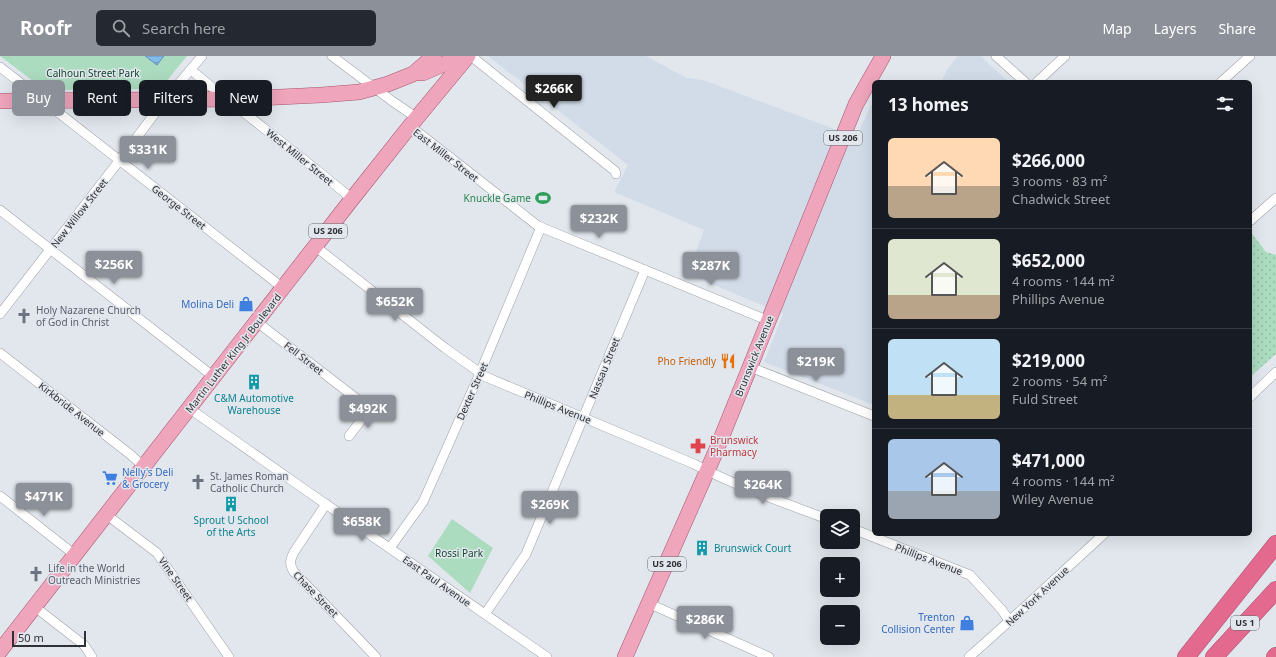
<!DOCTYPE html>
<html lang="en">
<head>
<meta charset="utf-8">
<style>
  body { margin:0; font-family:"Noto Sans",sans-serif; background:#242831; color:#f1f3f6; height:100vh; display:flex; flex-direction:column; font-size:15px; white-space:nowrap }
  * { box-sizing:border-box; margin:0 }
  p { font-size:13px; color:#9ea1a6 }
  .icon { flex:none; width:22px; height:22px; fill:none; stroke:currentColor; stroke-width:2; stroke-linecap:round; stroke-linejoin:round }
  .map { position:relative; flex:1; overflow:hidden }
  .side { position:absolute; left:872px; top:24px; width:380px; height:456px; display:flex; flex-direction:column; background:#171b24; border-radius:6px; box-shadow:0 4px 16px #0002 }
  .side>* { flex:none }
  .hud { position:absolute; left:12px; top:24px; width:380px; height:36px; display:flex; gap:8px }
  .controls { position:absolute; left:820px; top:453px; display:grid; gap:8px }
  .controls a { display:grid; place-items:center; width:40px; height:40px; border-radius:6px; background:#171b24; box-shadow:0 4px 16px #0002; font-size:20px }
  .scale { position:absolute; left:12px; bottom:10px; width:74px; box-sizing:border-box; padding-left:4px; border:2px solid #303134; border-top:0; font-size:11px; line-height:14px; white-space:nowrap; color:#303134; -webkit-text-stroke:3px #e2e7ee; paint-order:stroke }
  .price { position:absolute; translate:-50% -34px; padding:0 9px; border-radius:4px; background:#8c9099; color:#fff; font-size:13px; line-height:26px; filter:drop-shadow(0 1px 2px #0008) }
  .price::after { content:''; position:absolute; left:50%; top:24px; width:12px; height:9px; margin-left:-6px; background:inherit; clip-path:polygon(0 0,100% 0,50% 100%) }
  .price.current { background:#222; color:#fff }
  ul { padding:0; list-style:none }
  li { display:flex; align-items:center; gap:12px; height:100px; padding:0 16px }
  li+li { border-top:1px solid #363941 }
  li span { display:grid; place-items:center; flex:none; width:112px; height:80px; border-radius:6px; color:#555 }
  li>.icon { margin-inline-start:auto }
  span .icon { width:48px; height:48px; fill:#fffc; stroke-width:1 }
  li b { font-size:17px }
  h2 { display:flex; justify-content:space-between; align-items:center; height:48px; padding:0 16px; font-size:17px }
  .tag { padding:0 14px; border-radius:6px; background:#171b24; box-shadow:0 4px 16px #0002; font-size:14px; line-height:36px }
  .tag.current { background:#8c9099; color:#fff }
  header { display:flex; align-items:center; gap:24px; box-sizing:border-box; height:56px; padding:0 20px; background:#8c9099; color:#fff }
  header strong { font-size:19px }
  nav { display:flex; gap:22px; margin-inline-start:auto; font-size:14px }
  .search { width:280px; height:36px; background:#242831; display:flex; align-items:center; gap:10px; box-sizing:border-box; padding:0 14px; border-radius:6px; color:#9ea1a6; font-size:15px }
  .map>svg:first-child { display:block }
  .built { fill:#d2dce9 }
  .grass { fill:url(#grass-dots) }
  .green { fill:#acdcbf }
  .water { fill:url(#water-waves); stroke:#6992b3 }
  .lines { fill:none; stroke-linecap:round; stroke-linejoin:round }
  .minor-casing { stroke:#9ba0a6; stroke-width:10 }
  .primary-casing { stroke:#a5556e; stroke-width:16 }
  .motorway-casing { stroke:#a5556e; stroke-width:18 }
  .minor { stroke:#fff; stroke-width:9 }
  .primary { stroke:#efa5bb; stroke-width:15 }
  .motorway { stroke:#e4698e; stroke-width:17 }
  .labels { text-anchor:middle; stroke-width:3; stroke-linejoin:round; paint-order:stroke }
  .shield { fill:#e2e7ee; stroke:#65686c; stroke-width:1 }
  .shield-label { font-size:9px; font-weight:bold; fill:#303134 }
  .park-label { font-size:10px; fill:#14482e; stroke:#e2e7ee }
  .street-label { font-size:10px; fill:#303134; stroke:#e2e7ee }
  .leisure-label { font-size:10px; fill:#27864d; stroke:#e2e7ee; text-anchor:end }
  .shop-label { font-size:10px; fill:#366cbe; stroke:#e2e7ee; text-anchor:end }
  .worship-label { font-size:10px; fill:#5b616d; stroke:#e2e7ee; text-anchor:start }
  .food-label { font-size:10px; fill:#c56008; stroke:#e2e7ee; text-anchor:end }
  .culture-label { font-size:10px; fill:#0d838f; stroke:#e2e7ee }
  .health-label { font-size:10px; fill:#be3a42; stroke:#e2e7ee; text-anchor:start }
</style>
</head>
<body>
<header>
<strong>Roofr</strong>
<div class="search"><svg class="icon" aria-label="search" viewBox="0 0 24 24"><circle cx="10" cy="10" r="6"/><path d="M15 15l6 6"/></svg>Search here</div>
<nav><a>Map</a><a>Layers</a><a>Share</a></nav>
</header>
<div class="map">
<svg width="1276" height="601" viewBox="0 0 1276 601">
  <defs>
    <pattern id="grass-dots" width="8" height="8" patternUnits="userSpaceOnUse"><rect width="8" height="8" fill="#acdcbf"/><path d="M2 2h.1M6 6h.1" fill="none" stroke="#94bda5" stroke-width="1.8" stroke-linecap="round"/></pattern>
    <pattern id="water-waves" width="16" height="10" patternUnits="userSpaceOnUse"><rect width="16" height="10" fill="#81bcea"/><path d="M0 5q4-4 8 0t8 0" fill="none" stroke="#6a99be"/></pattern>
  </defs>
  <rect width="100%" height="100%" fill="#e2e7ee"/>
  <g class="built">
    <path d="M488,0H646L687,22L703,24L856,81L874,43V349L764,306L783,258L688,218L704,174L614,136L628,109Z"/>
    <path d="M958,0H980L1009,26H941L947,14Z"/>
  </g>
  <path class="grass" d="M1250,175L1266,196L1276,199V298L1250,321Z"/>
  <g class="green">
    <path d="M0,0H187L165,27L142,33L45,34Z"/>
    <path d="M452,463L493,492L470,537L428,500Z"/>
  </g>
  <path class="water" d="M145,0H164L157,9Z"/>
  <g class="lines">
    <defs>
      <g id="minor">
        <path d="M332,0L392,45L417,62"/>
        <path d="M473,0L476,4L615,115L616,118"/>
        <path d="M996,0L1025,26"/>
        <path d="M0,11L283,232"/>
        <path d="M191,14C244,58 300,99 352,143"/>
        <path d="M1037,26L1065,0"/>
        <path d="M1221,26L1250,0"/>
        <path d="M410,70L538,170L769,265"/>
        <path d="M0,154L214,321"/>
        <path d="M1250,165L1276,142"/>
        <path d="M316,191L445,292L486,321L694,408C736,430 782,446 827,463"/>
        <path d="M0,258L119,105L165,44L202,0"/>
        <path d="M257,266L370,353L349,380"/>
        <path d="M0,297L131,399L144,411"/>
        <path d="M750,311L874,360"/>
        <path d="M1250,341L1276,316"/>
        <path d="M190,353L304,433L547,601"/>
        <path d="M0,440L75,499"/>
        <path d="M326,448L294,496C290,504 289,508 294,516L376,601"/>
        <path d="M107,459L157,497L229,601"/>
        <path d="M853,473L970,519L1002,554L1010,566"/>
        <path d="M390,492L423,446L431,428L480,317L541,171"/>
        <path d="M650,548L769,601"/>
        <path d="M35,551L84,589L92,601"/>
        <path d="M485,558L526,498L645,214"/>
        <path d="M969,601C1015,561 1059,519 1104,478"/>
      </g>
      <g id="primary">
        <path d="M420,17H423L462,0"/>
        <path d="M0,45L241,43L321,39L359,36L388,28L413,18L434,0"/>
        <path d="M0,595L352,143L410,70L468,0"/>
        <path d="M625,601L716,395L856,48L883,0"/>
      </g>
      <g id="motorway">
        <path d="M1186,601L1276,488"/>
        <path d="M1214,601L1276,534"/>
        <path d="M1275,601L1276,600"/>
      </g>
    </defs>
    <use href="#minor" class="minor-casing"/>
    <use href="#primary" class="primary-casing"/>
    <use href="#motorway" class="motorway-casing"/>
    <use href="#minor" class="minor"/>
    <use href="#primary" class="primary"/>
    <use href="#motorway" class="motorway"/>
  </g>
  <defs>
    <symbol id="stadium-bare" viewBox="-9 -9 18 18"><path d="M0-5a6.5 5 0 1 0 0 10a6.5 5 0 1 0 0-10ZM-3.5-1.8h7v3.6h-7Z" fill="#2e9e5b" stroke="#e2e7ee" stroke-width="2.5" paint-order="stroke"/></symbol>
    <symbol id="shop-bare" viewBox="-9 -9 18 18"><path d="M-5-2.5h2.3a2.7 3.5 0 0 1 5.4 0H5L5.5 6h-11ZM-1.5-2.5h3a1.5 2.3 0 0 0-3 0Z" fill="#3f7fe0" stroke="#e2e7ee" stroke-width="2.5" paint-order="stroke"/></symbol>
    <symbol id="church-bare" viewBox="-9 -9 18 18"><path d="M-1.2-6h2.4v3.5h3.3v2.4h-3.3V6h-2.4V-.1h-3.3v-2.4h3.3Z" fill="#6b7280" stroke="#e2e7ee" stroke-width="2.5" paint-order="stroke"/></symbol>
    <symbol id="restaurant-bare" viewBox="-9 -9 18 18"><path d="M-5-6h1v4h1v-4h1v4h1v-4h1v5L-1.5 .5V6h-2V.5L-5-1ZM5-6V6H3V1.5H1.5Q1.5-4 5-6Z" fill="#e8710a" stroke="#e2e7ee" stroke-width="2.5" paint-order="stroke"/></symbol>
    <symbol id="building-bare" viewBox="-9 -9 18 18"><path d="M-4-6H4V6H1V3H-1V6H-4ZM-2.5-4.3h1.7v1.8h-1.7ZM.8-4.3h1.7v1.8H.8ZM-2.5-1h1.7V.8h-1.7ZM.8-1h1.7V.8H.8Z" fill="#0f9aa8" stroke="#e2e7ee" stroke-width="2.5" paint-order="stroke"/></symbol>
    <symbol id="pharmacy-bare" viewBox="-9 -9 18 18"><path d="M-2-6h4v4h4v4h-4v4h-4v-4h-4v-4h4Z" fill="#e0444e" stroke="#e2e7ee" stroke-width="2.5" paint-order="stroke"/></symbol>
    <symbol id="supermarket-bare" viewBox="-9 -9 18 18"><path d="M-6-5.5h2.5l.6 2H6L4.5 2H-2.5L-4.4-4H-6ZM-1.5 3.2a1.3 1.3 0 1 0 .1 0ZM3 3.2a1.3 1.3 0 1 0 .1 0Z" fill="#3f7fe0" stroke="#e2e7ee" stroke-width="2.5" paint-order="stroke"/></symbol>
  </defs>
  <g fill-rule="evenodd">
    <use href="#stadium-bare" x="532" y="131" width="22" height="22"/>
    <use href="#shop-bare" x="235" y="237" width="22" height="22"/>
    <use href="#church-bare" x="13" y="249" width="22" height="22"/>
    <use href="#restaurant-bare" x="717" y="294" width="22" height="22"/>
    <use href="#building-bare" x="243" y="315" width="22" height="22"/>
    <use href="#pharmacy-bare" x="687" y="379" width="22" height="22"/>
    <use href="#supermarket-bare" x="99" y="411" width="22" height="22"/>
    <use href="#church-bare" x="187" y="415" width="22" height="22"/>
    <use href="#building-bare" x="220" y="437" width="22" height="22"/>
    <use href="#building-bare" x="691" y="481" width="22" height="22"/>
    <use href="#church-bare" x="25" y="507" width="22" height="22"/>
    <use href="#shop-bare" x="956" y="556" width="22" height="22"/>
  </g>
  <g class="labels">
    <g class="shield">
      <rect x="824" y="75" width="38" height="14" rx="3"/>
      <rect x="309" y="168" width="38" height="14" rx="3"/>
      <rect x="648" y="501" width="38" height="14" rx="3"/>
      <rect x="1231" y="560" width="28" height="14" rx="3"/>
    </g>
    <g class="shield-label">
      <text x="843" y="85">US 206</text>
      <text x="328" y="178">US 206</text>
      <text x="667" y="511">US 206</text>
      <text x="1245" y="570">US 1</text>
    </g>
    <g class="park-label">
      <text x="93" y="21">Calhoun Street Park</text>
      <text x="459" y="501">Rossi Park</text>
    </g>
    <g class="street-label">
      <text transform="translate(446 99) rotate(38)" y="4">East Miller Street</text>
      <text transform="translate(300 101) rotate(39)" y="4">West Miller Street</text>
      <text transform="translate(179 151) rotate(38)" y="4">George Street</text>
      <text transform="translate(79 157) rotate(-52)" y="4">New Willow Street</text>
      <text transform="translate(233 297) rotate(-52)" y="4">Martin Luther King Jr Boulevard</text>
      <text transform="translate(754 300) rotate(-68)" y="4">Brunswick Avenue</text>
      <text transform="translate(304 302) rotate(38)" y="4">Fell Street</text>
      <text transform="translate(604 312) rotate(-68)" y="4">Nassau Street</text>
      <text transform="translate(472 335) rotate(-66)" y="4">Dexter Street</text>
      <text transform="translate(558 351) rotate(22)" y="4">Phillips Avenue</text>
      <text transform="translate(72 353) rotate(38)" y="4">Kirkbride Avenue</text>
      <text transform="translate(929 503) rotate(21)" y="4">Phillips Avenue</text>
      <text transform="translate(176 523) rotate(55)" y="4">Vine Street</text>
      <text transform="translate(437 525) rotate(35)" y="4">East Paul Avenue</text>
      <text transform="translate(316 538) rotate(46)" y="4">Chase Street</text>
      <text transform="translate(1037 540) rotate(-43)" y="4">New York Avenue</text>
    </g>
    <g class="leisure-label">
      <text x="531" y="146">Knuckle Game</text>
    </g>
    <g class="shop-label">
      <text x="234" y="252">Molina Deli</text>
      <text x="122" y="420" text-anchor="start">Nelly's Deli<tspan x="122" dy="12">&amp; Grocery</tspan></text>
      <text x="955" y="565">Trenton<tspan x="955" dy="12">Collision Center</tspan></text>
    </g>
    <g class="worship-label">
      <text x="36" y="258">Holy Nazarene Church<tspan x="36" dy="12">of God in Christ</tspan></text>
      <text x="210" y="424">St. James Roman<tspan x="210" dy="12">Catholic Church</tspan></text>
      <text x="48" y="516">Life in the World<tspan x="48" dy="12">Outreach Ministries</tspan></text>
    </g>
    <g class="food-label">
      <text x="716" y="309">Pho Friendly</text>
    </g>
    <g class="culture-label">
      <text x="254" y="346">C&amp;M Automotive<tspan x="254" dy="12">Warehouse</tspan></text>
      <text x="231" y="468">Sprout U School<tspan x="231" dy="12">of the Arts</tspan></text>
      <text x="714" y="496" text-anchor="start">Brunswick Court</text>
    </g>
    <g class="health-label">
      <text x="710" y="388">Brunswick<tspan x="710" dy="12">Pharmacy</tspan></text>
    </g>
  </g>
</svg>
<div class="controls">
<a><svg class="icon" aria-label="layers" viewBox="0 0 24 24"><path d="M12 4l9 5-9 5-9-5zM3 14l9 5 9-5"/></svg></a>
<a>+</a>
<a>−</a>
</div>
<div class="scale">50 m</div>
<b class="price current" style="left:554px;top:53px">$266K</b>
<b class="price" style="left:148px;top:114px">$331K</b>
<b class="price" style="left:599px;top:183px">$232K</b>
<b class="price" style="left:114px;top:229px">$256K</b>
<b class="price" style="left:711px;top:230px">$287K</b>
<b class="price" style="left:395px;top:266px">$652K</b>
<b class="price" style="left:816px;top:326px">$219K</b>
<b class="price" style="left:368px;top:373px">$492K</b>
<b class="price" style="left:763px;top:449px">$264K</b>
<b class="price" style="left:44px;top:461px">$471K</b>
<b class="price" style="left:550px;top:469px">$269K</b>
<b class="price" style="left:362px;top:486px">$658K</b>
<b class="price" style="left:705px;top:584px">$286K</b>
<div class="hud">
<a class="tag current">Buy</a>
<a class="tag">Rent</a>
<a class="tag">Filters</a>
<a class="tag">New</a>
</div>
<section class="side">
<h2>13 homes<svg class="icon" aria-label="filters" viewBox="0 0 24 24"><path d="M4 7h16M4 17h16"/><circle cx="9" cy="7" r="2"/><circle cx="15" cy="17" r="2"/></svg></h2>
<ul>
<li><span style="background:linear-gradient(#ffd9b3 60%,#b9a48a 0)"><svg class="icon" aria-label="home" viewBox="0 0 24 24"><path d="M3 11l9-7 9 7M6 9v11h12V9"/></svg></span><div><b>$266,000</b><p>3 rooms · 83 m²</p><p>Chadwick Street</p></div></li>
<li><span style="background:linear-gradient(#dfe7d0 70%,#b9a48a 0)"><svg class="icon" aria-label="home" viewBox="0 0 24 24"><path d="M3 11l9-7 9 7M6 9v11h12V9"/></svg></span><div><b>$652,000</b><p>4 rooms · 144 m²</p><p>Phillips Avenue</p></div></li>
<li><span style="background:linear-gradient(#bfe0f5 70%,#c2b280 0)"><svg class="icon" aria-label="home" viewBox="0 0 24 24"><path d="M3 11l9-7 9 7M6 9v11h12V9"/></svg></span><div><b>$219,000</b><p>2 rooms · 54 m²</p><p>Fuld Street</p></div></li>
<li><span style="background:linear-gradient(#a9c7e8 65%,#9aa5b1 0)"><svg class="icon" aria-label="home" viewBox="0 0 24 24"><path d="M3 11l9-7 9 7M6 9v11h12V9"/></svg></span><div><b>$471,000</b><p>4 rooms · 144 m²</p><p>Wiley Avenue</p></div></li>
</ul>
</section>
</div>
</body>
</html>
